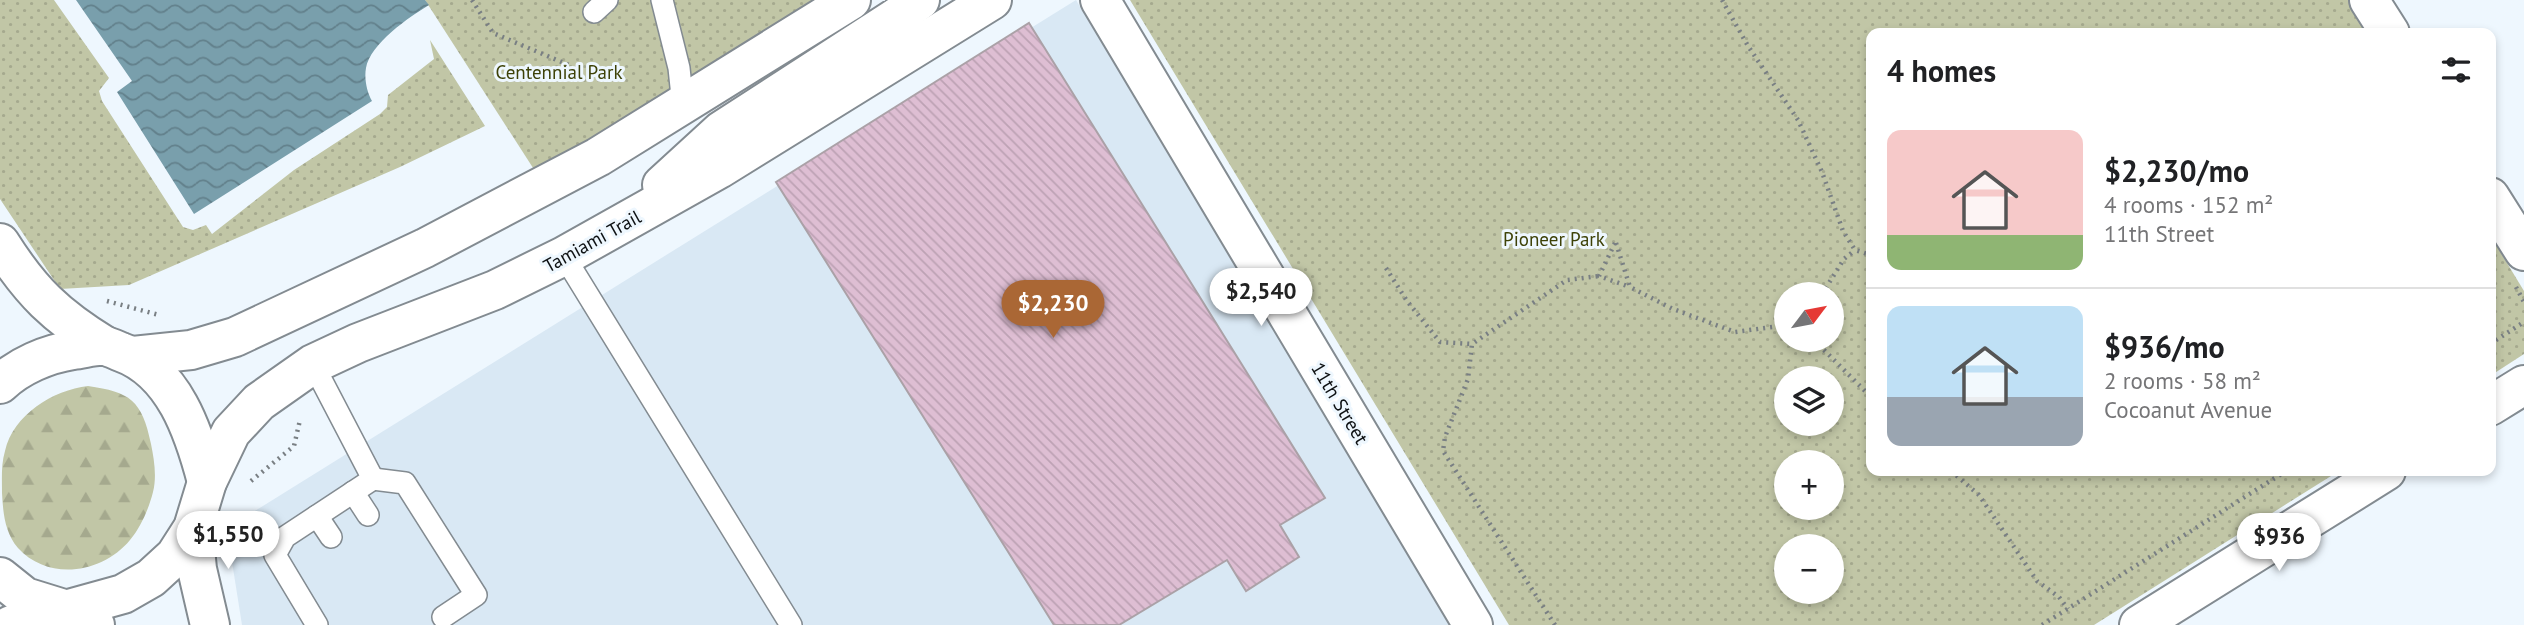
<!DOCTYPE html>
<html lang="en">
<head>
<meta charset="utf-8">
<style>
  body { margin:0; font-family:"PT Sans",sans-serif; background:#f2f2f2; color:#202124; height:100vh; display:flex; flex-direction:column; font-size:26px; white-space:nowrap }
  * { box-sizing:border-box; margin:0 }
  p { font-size:23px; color:#757577 }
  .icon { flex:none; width:38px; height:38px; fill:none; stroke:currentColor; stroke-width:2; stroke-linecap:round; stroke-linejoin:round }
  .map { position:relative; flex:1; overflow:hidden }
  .sheet { position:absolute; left:1866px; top:28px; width:630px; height:448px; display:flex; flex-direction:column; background:#fff; border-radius:14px; box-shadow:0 4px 10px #0003 }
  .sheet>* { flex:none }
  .needle { width:46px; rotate:58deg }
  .controls { position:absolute; left:1774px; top:282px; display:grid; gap:14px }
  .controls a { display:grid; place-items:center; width:70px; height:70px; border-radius:50%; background:#fff; box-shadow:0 4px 10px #0003; font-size:35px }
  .price { position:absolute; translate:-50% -60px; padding:0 16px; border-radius:24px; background:#fff; color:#222; font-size:23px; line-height:46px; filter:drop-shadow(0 2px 4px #0008) }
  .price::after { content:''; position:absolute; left:50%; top:42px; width:21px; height:16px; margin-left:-10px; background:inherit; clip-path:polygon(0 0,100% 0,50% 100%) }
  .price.selected { background:#aa6735; color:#fff }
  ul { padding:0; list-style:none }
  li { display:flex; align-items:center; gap:21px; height:175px; padding:0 21px }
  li+li { border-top:2px solid #e0e0e0 }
  li span { display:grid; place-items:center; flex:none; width:196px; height:140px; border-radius:14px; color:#555 }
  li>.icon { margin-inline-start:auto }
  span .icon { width:84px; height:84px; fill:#fffc; stroke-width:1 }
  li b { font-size:30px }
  h2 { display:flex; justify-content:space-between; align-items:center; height:84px; padding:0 21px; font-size:30px }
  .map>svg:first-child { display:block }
  .built { fill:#d9e8f4 }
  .forest { fill:url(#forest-firs) }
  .park { fill:url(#park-dots); fill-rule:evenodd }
  .water { fill:url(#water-waves) }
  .building { fill:url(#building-back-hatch); stroke:#aba1a7; stroke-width:2 }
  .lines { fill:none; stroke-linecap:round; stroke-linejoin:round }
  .lane-casing { stroke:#838b91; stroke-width:24 }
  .street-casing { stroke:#838b91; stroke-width:42 }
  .secondary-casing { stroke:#838b91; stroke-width:42 }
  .primary-casing { stroke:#838b91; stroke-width:42 }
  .path { stroke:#797f83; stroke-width:4.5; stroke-dasharray:2 5; stroke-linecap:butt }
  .lane { stroke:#fff; stroke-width:21 }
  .street { stroke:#fff; stroke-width:38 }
  .secondary { stroke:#fff; stroke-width:38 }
  .primary { stroke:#fff; stroke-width:38 }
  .labels { text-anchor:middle; stroke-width:6; stroke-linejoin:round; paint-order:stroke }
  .park-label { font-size:19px; fill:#3d4107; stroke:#eef7fe }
  .street-label { font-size:19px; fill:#0e1113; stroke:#eef7fe }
</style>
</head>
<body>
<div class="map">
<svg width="2524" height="625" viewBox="0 0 2524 625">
  <defs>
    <pattern id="forest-firs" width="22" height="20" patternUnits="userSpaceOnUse" patternTransform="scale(1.75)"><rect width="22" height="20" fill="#c1c6a6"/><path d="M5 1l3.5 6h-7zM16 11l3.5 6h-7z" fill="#a5a98e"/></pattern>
    <pattern id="park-dots" width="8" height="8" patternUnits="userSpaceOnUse" patternTransform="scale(1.75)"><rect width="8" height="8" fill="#c1c6a6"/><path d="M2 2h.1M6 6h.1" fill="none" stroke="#a5a98e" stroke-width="1.8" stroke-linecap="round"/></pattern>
    <pattern id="water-waves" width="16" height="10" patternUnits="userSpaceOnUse" patternTransform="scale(1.75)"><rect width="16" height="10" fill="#799fac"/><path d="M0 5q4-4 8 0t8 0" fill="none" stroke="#62808b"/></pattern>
    <pattern id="building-back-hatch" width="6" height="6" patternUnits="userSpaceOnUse" patternTransform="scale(1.75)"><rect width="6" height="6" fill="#debed3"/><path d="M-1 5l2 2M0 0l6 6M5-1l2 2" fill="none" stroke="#bda2b4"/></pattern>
  </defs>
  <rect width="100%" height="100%" fill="#eef7fe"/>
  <path class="built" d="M1076,0L1449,625H242L229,543L234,524Z"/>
  <path class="forest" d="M88,386C130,392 142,400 151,444C154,459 157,476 153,492C149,508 141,527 130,540C103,573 49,582 18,548C5,533 3,513 2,493C2,479 1,464 5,451C13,415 53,390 88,386Z"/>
  <g class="park">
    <path d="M0,0H54L109,78L99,91L102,101L183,227L193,230L206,225L212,234L294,170L380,114L387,107L388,95L434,59L430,40L485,126L400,167L129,285L60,289L0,199Z"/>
    <path d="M425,0H821L535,171Z"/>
    <path d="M1130,0H2349L2369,33H1871V471H2339L2094,625H1509ZM1787,294H1832V340H1787ZM1787,378H1832V424H1787ZM1787,462H1832V508H1787ZM1787,546H1832V592H1787Z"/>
    <path d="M2490,235L2524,291V354L2490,376Z"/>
  </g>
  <path class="water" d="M76,0H425L429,5C409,17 370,44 366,68C364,79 367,92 372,101L194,214L117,92L132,81Z"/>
  <path class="building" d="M1029,23L1325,498L1280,525L1299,557L1246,591L1227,560L1119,625H1054L776,182Z"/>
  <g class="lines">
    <defs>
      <g id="lane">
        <path d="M662,0L679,68L683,106"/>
        <path d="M594,12L607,0"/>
        <path d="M564,256L791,625"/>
        <path d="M313,364L373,479L285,537L275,555L317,625"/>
        <path d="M373,479L405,483L476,595L443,617"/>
        <path d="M353,492L368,515"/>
        <path d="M317,516L331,537"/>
      </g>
      <g id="street">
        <path d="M1100,0L1473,625"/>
        <path d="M2369,0L2390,33"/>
        <path d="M2490,197L2524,251"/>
        <path d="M0,243C31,292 56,316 105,346"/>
      </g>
      <g id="secondary">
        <path d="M2490,406L2524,385"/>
        <path d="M193,528L197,569L210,625"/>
        <path d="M67,610L95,625"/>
        <path d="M2139,625L2386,471"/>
      </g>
      <g id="primary">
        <path d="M662,185L721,131L897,17L920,0"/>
        <path d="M133,356L191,350L235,337L425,248L598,157L851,0"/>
        <path d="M0,384C19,366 47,354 73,350C83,349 96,345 105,346C110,347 116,350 121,352C174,371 194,432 207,482"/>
        <path d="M0,577L25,597L67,610"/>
        <path d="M11,625L123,594L151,578L175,556L193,528L207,482L231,432L259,402L313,364L358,343L495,290L564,256L719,169L992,0"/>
      </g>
    </defs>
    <use href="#lane" class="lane-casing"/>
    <use href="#street" class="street-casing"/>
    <use href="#secondary" class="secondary-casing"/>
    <use href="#primary" class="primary-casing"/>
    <g class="path">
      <path d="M472,0L493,33L571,66"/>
      <path d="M1722,0L1748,46L1798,120L1822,172L1843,231L1855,250L1871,255"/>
      <path d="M1615,243L1599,276L1630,287"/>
      <path d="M1616,243L1630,287L1673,309L1735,332L1787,325"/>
      <path d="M1386,268L1407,301L1440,342L1472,344"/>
      <path d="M2516,287L2524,302"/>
      <path d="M1822,294L1844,259L1855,250"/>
      <path d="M107,301L159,315"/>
      <path d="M1814,340L1871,397"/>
      <path d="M2490,344L2524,322"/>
      <path d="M1951,471L1979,495L2037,581L2059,597L2068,609"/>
      <path d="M251,481L294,446L300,420"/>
      <path d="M1555,625L1443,451L1445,437L1468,379L1472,344L1567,280L1599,276"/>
      <path d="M2042,625L2286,471"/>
    </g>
    <use href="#lane" class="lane"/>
    <use href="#street" class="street"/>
    <use href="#secondary" class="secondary"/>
    <use href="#primary" class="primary"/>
  </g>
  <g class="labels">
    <g class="park-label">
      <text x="559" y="79">Centennial Park</text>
      <text x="1554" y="246">Pioneer Park</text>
    </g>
    <g class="street-label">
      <text transform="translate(592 241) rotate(-29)" y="7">Tamiami Trail</text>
      <text transform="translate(1340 403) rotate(59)" y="7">11th Street</text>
    </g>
  </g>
</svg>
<div class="controls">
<a><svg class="needle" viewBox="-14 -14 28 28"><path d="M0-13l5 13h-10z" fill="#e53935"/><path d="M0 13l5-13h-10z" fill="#757577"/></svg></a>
<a><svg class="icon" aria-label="layers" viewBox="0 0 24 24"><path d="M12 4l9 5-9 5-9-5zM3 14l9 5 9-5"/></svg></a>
<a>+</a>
<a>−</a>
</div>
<b class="price" style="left:1261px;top:328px">$2,540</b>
<b class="price selected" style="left:1053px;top:340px">$2,230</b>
<b class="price" style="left:228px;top:571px">$1,550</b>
<b class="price" style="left:2279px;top:573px">$936</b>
<section class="sheet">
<h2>4 homes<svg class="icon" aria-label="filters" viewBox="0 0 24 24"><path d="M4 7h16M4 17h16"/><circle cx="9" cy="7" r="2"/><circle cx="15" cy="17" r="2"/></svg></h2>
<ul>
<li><span style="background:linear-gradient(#f6c9c9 75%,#8fb573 0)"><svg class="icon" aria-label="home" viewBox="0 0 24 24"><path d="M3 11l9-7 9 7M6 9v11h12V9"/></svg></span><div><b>$2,230/mo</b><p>4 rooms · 152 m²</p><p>11th Street</p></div></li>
<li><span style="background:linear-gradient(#bfe0f5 65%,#9aa5b1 0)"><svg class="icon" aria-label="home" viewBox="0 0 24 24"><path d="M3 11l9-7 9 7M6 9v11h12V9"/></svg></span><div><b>$936/mo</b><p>2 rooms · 58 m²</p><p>Cocoanut Avenue</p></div></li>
</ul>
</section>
</div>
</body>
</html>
